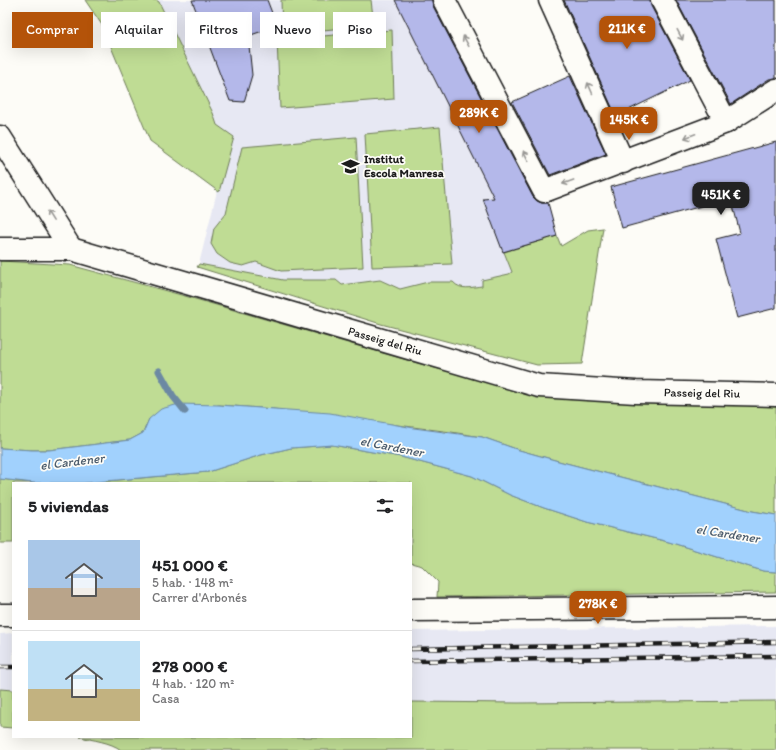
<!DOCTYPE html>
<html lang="es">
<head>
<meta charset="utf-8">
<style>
  body { margin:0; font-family:Itim,sans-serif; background:#f2f2f2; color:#202124; height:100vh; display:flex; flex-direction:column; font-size:15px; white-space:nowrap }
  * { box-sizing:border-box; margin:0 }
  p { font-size:13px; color:#757577 }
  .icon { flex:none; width:22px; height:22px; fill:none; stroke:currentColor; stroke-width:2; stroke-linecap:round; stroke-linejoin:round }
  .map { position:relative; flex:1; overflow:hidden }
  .drawer { position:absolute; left:12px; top:482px; width:400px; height:256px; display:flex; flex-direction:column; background:#fff; border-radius:0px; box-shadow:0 4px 16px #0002 }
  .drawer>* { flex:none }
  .top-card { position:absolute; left:12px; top:12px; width:400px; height:36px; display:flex; gap:8px }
  .price { position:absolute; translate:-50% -34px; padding:0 9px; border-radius:8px; background:#b45309; color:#fff; font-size:13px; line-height:26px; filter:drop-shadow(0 1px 2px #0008) }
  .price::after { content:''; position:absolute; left:50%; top:24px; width:12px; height:9px; margin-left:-6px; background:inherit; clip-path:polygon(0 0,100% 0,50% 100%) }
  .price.on { background:#222; color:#fff }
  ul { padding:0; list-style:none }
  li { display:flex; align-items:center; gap:12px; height:100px; padding:0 16px }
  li+li { border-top:1px solid #e0e0e0 }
  li span { display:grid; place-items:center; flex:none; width:112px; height:80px; border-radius:0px; color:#555 }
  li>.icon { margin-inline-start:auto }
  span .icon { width:48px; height:48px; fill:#fffc; stroke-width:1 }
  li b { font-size:17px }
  h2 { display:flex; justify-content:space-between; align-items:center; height:48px; padding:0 16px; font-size:17px }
  .chip { padding:0 14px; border-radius:0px; background:#fff; box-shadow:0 4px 16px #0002; font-size:14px; line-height:36px }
  .chip.on { background:#b45309; color:#fff }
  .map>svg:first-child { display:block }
  .built { fill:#e7e8f3 }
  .green { fill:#bfdc94; stroke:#6e7c58 }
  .water { fill:#a1d1fd; stroke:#6c89a3 }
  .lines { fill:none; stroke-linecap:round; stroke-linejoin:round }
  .stream { stroke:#6c89a3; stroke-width:7 }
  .building { fill:#b4b8ea; stroke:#1c1c1c }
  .minor-casing { stroke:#1c1c1c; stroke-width:25 }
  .minor { stroke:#fdfcf7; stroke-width:22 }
  .rail-casing { stroke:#1c1c1c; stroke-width:4.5 }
  .rail { stroke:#fdfcf7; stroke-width:3; stroke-dasharray:9; stroke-linecap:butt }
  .oneway { stroke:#989794 }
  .labels { text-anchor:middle; stroke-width:3.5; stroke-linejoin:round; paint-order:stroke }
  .poi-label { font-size:12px; font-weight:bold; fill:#1c1c1c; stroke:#fdfcf7; text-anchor:start }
  .street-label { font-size:12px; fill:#1c1c1c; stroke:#fdfcf7 }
  .water-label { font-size:13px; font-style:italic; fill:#4b5b6b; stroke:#fdfcf7 }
</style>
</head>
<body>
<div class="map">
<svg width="776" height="750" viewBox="0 0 776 750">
  <rect width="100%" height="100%" fill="#fdfcf7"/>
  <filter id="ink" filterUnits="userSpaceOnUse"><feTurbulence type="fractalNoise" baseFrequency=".025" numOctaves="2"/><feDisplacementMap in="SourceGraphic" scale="8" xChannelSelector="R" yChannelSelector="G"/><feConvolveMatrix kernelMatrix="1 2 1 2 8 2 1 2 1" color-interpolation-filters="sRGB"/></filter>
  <g filter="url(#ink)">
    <g class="built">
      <path d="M85,0H435L535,199L546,196L557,236L504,252L512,272L509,274L482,280L483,286L465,288L456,286L452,282H428L400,289L380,280L342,285L336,280H283L199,264L217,191L150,141L102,25Z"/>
      <path d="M776,626V701L518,703L411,702V631Z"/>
      <path d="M13,633V690L0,689V634Z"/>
    </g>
    <g class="green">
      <path d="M85,0H156L159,2L213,113L217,125L234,137L219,192L150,141L102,25Z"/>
      <path d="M281,0H371L374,25L282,34Z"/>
      <path d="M392,30L394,99L280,108L277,40Z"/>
      <path d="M440,127L452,264L372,267L365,134Z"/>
      <path d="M356,137L363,267L281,271L256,262L243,266L230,263L217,254L211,244L214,228L226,213L242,147Z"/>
      <path d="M603,228L582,364L537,365L381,324L197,267L199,264L283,280H336L342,285L380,280L400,289L428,282H453C461,291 472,287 482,286V280L509,274L512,272L504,252L557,236L561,246L588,230Z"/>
      <path d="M0,261L70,265L185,296L431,367L522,390L655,401L776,407V515L752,511L562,462L519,450L482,437L451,432L274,409L219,405L149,419L143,433L130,440L49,450H32L0,448Z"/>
      <path d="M332,445L401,457L472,476L510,495L544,508L587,522L669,542L763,571L776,572V592L437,597L438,582L422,566L411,563V483H84L208,472L261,455L291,448Z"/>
      <path d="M0,479L34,483H13V543H0Z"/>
      <path d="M0,689L13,690V728L0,727Z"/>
      <path d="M776,701V750H121C111,742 92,740 80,737H411V702L518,703Z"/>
    </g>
    <path class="water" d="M179,404L219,405L330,413L414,428L482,437L519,450L562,462L752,511L776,515V572L763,571L669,542L587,522L544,508L510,495L472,476L401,457L332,445L291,448L261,455L208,472L84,483H33L0,479V448L32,450H49L130,440L143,433L149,419L161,409Z"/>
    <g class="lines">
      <path class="stream" d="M159,371L173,396L185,411"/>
    </g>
    <g class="building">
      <path d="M192,0H267L277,26L248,36L252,75L244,102L230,101Z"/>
      <path d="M395,0H432L433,6L533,197L537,201L542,203H548L557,236L503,252L483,199L494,198Z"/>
      <path d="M564,0H650L651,6L690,80L616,116Z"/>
      <path d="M676,0H776V78L769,79L731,104Z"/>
      <path d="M570,76L606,154L550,175L512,102Z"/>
      <path d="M776,142V308L737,318L716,239L740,233L731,198L622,228L611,187Z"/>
    </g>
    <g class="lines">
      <defs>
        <g id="minor">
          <path d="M444,0L544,191L726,122L776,90"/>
          <path d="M550,0L623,162"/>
          <path d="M662,0L726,122"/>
          <path d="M0,137L71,249"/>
          <path d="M0,249H71L539,386L636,392L776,395"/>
          <path d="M411,610L776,607"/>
          <path d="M0,615H13"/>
        </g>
      </defs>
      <use href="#minor" class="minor-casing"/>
      <use href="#minor" class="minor"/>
      <defs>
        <g id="rail">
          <path d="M411,649L776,642"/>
          <path d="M411,661L776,656"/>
          <path d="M0,667H13"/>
        </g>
      </defs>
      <use href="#rail" class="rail-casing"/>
      <use href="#rail" class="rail"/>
    </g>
    <defs><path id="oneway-shaft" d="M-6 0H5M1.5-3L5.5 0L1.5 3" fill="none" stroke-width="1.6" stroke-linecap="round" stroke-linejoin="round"/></defs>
    <g class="oneway">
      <use href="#oneway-shaft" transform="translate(680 35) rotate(62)"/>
      <use href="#oneway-shaft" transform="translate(466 41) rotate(-118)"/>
      <use href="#oneway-shaft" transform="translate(590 88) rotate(-114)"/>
      <use href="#oneway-shaft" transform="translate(690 136) rotate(159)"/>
      <use href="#oneway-shaft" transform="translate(526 156) rotate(-117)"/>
      <use href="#oneway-shaft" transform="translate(568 182) rotate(160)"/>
      <use href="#oneway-shaft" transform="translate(50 216) rotate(-122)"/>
    </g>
  </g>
  <defs>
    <symbol id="school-bare" viewBox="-9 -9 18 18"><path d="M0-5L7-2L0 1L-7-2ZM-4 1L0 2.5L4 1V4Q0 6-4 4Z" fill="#1c1c1c" stroke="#fdfcf7" stroke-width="2.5" paint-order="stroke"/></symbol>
  </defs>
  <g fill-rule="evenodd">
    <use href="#school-bare" x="338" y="154" width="25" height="25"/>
  </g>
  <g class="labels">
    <g class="poi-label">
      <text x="364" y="163">Institut<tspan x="364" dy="14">Escola Manresa</tspan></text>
    </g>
    <g class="street-label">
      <text transform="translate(385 341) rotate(16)" y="4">Passeig del Riu</text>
      <text transform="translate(702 393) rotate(1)" y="4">Passeig del Riu</text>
    </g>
    <g class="water-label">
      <text transform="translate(392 446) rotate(11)" y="5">el Cardener</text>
      <text transform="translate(72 461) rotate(-7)" y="5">el Cardener</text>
      <text transform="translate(728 533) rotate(9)" y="5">el Cardener</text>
    </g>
  </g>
</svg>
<b class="price" style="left:627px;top:50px">211K €</b>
<b class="price" style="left:479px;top:134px">289K €</b>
<b class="price" style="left:629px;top:141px">145K €</b>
<b class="price on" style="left:721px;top:216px">451K €</b>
<b class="price" style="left:598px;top:625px">278K €</b>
<div class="top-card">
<a class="chip on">Comprar</a>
<a class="chip">Alquilar</a>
<a class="chip">Filtros</a>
<a class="chip">Nuevo</a>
<a class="chip">Piso</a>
</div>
<section class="drawer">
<h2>5 viviendas<svg class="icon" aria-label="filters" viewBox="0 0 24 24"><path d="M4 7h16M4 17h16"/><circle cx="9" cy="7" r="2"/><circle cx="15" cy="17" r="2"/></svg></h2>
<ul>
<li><span style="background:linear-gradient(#a9c7e8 60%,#b9a48a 0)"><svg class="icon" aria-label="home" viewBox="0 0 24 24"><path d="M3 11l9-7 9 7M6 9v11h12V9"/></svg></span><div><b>451 000 €</b><p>5 hab. · 148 m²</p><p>Carrer d'Arbonés</p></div></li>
<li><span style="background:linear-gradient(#bfe0f5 60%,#c2b280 0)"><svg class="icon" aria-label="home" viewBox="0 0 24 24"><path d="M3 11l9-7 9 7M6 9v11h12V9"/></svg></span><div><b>278 000 €</b><p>4 hab. · 120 m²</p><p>Casa</p></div></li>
</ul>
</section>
</div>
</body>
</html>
